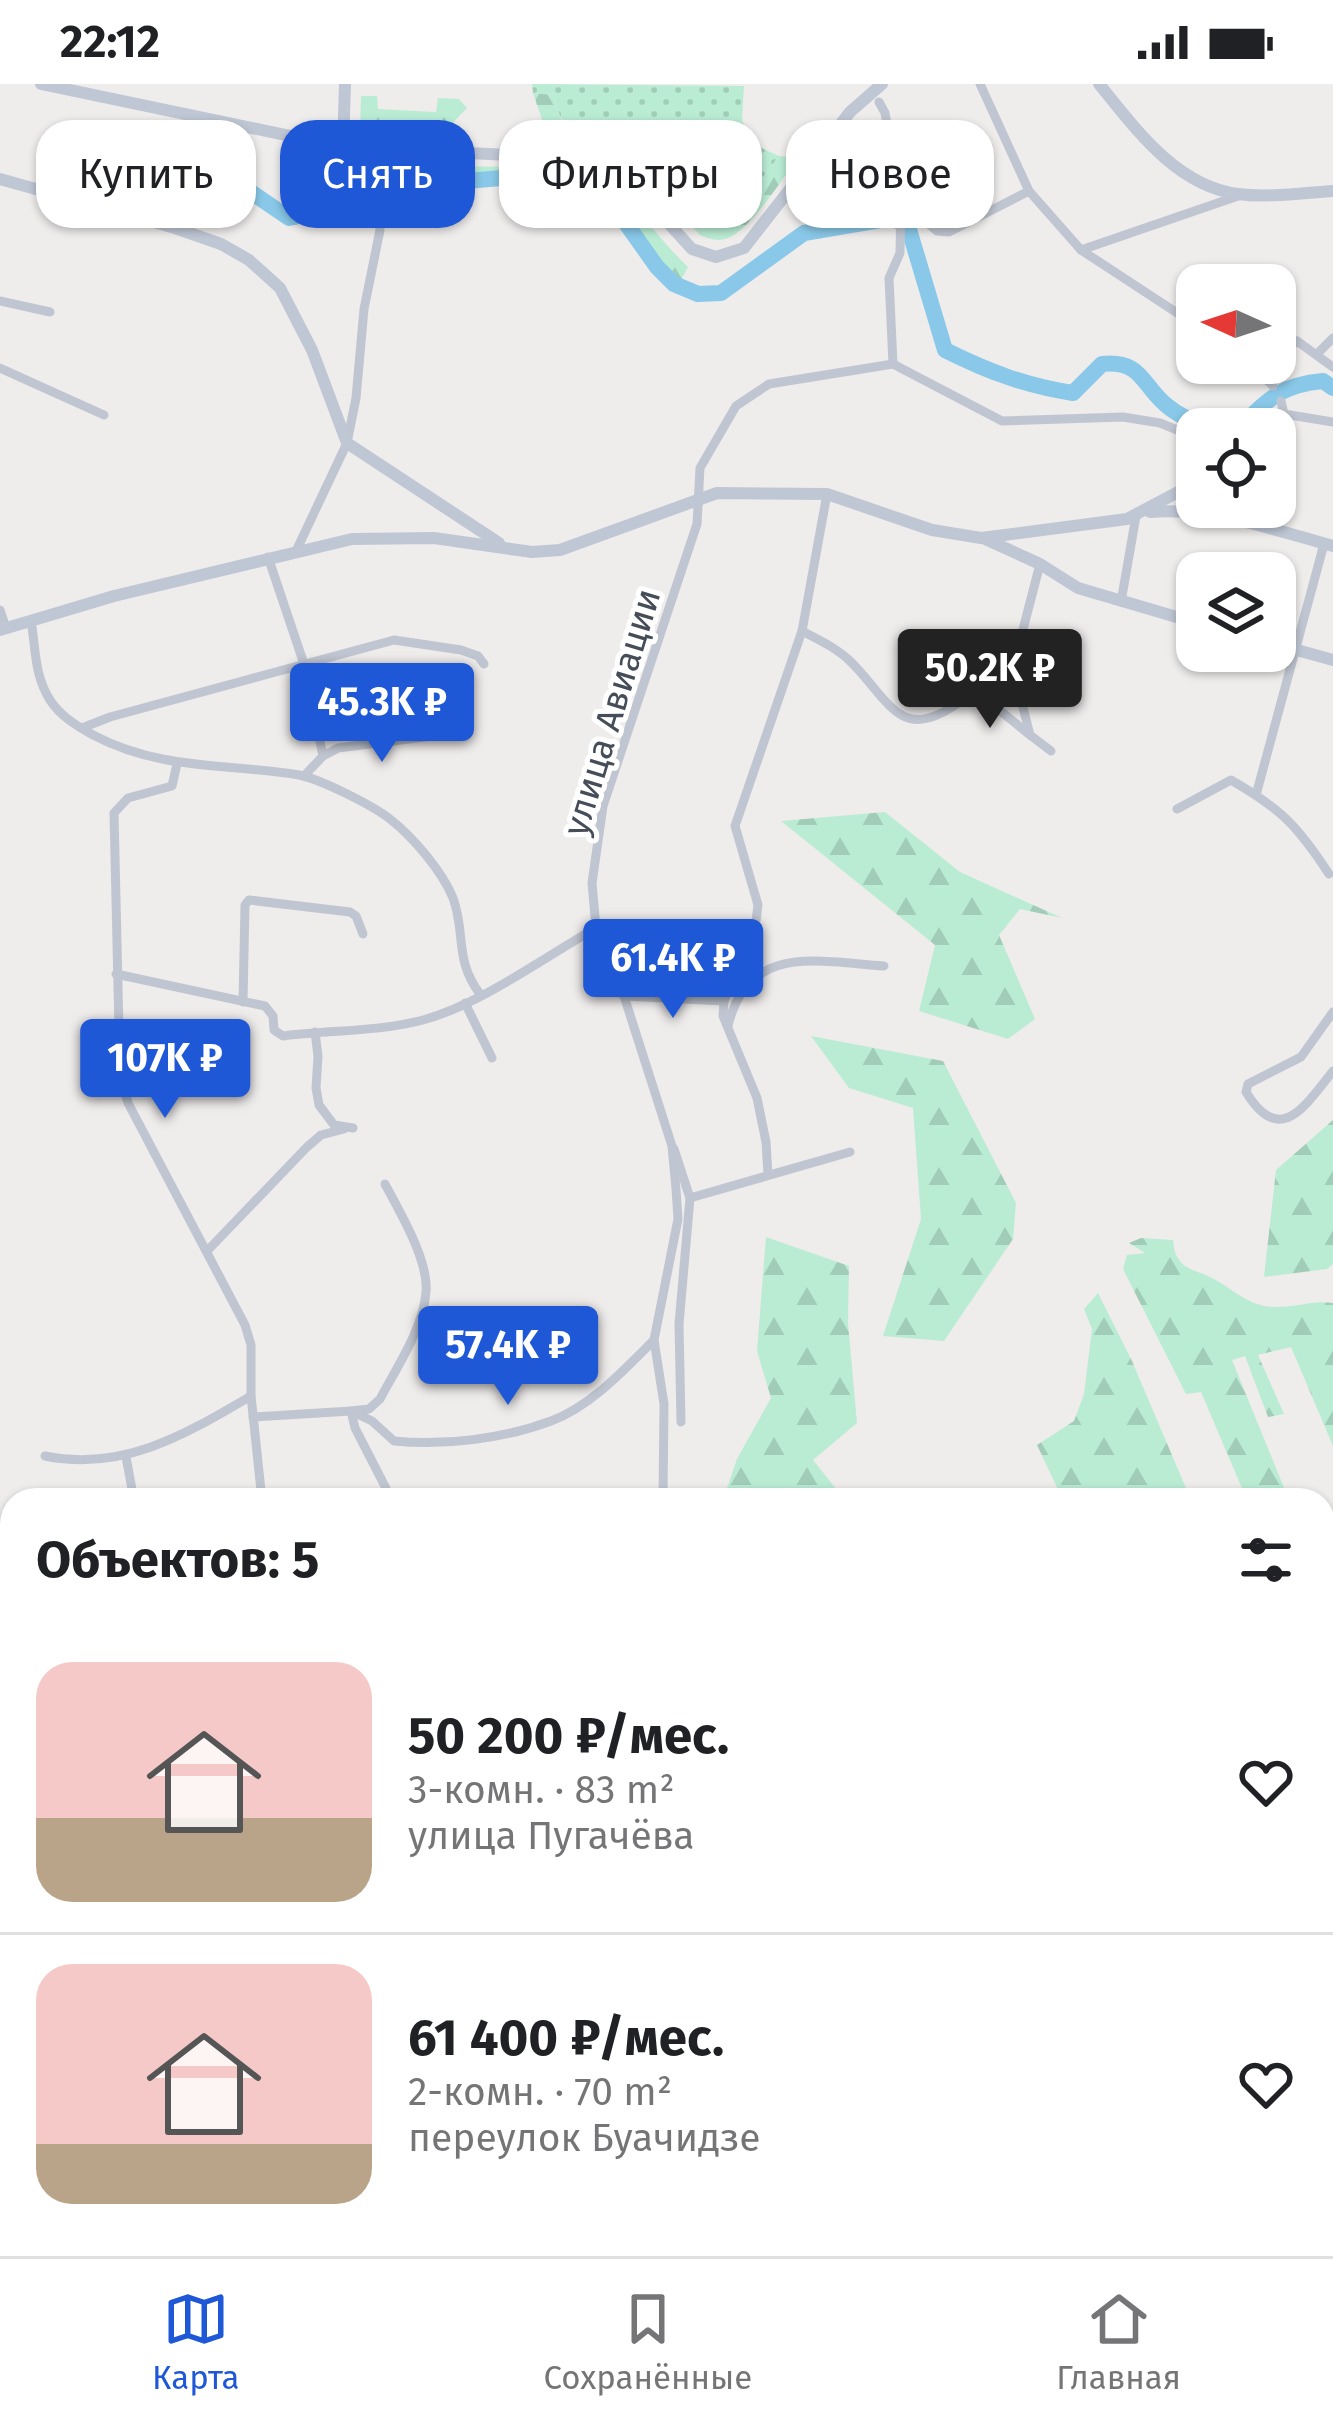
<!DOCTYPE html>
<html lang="ru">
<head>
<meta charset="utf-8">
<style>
  body { margin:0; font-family:"Fira Sans",sans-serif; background:#f6f6f6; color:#202124; height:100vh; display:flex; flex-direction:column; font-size:45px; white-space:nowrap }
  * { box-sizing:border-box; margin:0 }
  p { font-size:39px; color:#757577 }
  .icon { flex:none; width:66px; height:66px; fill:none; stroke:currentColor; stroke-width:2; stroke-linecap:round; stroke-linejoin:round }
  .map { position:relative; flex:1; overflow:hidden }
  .panel { position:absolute; left:0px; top:1404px; width:1335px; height:768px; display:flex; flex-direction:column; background:#fff; border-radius:36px 36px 0 0; box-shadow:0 3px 9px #0004 }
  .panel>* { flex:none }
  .top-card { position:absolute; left:36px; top:36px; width:1263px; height:108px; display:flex; gap:24px }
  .needle { width:78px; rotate:273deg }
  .tools { position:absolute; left:1176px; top:180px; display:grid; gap:24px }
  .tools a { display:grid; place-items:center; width:120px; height:120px; border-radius:24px; background:#fff; box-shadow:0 3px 9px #0004; font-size:60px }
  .price { position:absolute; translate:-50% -102px; padding:0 27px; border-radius:12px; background:#1e58d7; color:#fff; font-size:39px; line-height:78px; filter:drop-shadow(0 3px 6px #0008) }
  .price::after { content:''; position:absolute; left:50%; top:72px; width:36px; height:27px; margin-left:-18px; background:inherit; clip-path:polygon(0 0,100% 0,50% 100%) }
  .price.on { background:#222; color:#fff }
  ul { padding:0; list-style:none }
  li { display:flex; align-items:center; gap:36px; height:300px; padding:0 36px }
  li+li { border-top:3px solid #e0e0e0 }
  li span { display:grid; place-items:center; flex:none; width:336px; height:240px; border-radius:36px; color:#555 }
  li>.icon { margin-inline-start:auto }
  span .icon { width:144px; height:144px; fill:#fffc; stroke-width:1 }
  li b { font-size:51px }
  h2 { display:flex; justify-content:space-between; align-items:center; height:144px; padding:0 36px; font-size:51px }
  .pill { padding:0 42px; border-radius:36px; background:#fff; box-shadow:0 3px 9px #0004; font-size:42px; line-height:108px }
  .pill.on { background:#1e58d7; color:#fff }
  .status { display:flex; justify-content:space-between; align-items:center; height:84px; padding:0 60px; background:#fff; direction:ltr }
  .status svg { height:33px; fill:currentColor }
  .tab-bar { display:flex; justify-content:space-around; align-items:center; height:168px; border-top:3px solid #e0e0e0; background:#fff; font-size:33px; color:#757577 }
  .tab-bar a { display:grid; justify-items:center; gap:6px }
  .tab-bar .on { color:#1e58d7 }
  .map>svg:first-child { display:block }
  .grass { fill:url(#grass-dots) }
  .forest { fill:url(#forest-firs) }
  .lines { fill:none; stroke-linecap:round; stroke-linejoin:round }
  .river { stroke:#89c8e8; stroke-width:16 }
  .street { stroke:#c0c6d1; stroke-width:9 }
  .secondary { stroke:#bfc7d5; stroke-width:12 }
  .labels { text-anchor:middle; stroke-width:10; stroke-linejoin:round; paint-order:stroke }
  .street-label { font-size:36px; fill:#454d59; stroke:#fff }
</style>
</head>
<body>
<div class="status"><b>22:12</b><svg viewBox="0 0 49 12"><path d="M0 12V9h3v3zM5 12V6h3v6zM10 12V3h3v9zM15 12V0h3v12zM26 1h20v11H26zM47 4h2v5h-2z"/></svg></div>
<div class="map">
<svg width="1333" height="2172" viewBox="0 0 1333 2172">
  <defs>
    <pattern id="grass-dots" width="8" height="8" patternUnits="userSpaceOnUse" patternTransform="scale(3)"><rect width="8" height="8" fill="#baecd4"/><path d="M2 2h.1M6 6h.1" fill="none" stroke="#a1ccb8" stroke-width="1.8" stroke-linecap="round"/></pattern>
    <pattern id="forest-firs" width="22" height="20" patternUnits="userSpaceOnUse" patternTransform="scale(3)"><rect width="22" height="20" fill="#baecd4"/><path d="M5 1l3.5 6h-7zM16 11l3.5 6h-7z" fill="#a1ccb8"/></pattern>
  </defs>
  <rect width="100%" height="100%" fill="#efecec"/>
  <path class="grass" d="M532,0L744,2L742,36L753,60L779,72L731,136L710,138L612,53L561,35L553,11L533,9Z"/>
  <g class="forest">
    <path d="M533,9L553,11L561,36L612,53L653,75L710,138L731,136L779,72L798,74C782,95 751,145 728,154C718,158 710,155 700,151L634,80L599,65L549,56Z"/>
    <path d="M361,12H377L378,25L436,28L438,14L459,15L467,24L439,53L365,49L360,44Z"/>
    <path d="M373,82L533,83V90L399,100L378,110Z"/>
    <path d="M539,83C626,85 633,130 688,183L680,198C646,174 632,128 605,106C589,93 559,91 539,90Z"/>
    <path d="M885,728L960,788L1062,834L1020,825L999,851L1035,935L1008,955L919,927L935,861L781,737Z"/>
    <path d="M811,952L943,977L1016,1119L1013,1155L944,1257L883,1252L921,1135L913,1024L849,1004Z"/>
    <path d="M1333,1036V1180L1327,1185L1264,1193L1276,1086Z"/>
    <path d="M766,1153L849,1182L848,1239L857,1339L813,1376L845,1416H723L737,1375L771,1314L757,1267Z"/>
    <path d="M1141,1154L1173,1156C1174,1162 1174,1169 1178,1174C1184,1186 1199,1187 1210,1193C1233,1204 1249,1224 1277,1223C1298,1223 1313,1216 1333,1219V1362L1291,1263L1258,1271L1284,1330L1268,1333L1245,1272L1232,1276L1289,1416H1247L1201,1308L1186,1310L1123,1185L1127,1171L1145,1169L1129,1159Z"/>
    <path d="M1098,1209L1132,1277L1191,1416H1063L1037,1361L1074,1337L1084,1310L1092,1245L1084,1225Z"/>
  </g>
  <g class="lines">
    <g class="river">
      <path d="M242,93V102L289,134L367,120L398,103L513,93L565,94L603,107L657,183L674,200L698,210L721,209L804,149L892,134L908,142L945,266C987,287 1026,302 1073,309L1102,280C1142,276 1141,300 1166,321C1179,332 1195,339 1211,345"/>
      <path d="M1238,345C1268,316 1279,301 1323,297L1333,304"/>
    </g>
    <g class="street">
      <path d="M980,0L1029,107L1081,166L1197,242"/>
      <path d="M879,18L885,29L901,117L900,169L889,194L893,280"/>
      <path d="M901,117L937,147L949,148L1029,107"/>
      <path d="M1081,166L1241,111"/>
      <path d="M0,217L50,228"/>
      <path d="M1317,270L1333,254"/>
      <path d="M1275,277L1297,257L1333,283"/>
      <path d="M1249,279L1273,302"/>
      <path d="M0,284L104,331"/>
      <path d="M1284,330L1333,338"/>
      <path d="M1269,345L1284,330L1281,317"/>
      <path d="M297,465L347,359L356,314L364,225L380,146L369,67"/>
      <path d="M268,473L305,583L323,672"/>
      <path d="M1040,480L1013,584L1030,651L1051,667"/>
      <path d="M1121,518L1136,432"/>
      <path d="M0,526L6,544"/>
      <path d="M31,537C36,565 34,591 50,616C60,632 77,642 93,651C162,687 225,679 299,691C320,695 372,721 390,735C413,753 442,787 453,814C466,849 454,876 480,910"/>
      <path d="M802,547C819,556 837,564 851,578C892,619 901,663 965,614L998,625L1030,651"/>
      <path d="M82,644L110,633L394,556L461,566L478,572L484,580"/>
      <path d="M177,680L172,702L128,714L114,729L120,989L128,1019L245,1241L251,1261V1312L262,1416"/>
      <path d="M304,692L323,672L338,664L448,650"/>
      <path d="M1256,711L1324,460"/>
      <path d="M1177,725L1231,696C1281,725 1297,741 1329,790"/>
      <path d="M116,890L265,922L273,932L274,946L283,952C329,946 378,948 423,936C481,920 543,874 596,844"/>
      <path d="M624,912L724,917"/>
      <path d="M243,918L245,821L249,816L350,828L356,832L363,850"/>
      <path d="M465,919L492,974"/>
      <path d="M1333,928L1301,973L1248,1000L1246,1008C1280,1064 1305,1022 1333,987"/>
      <path d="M728,942C748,858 818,878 884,882"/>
      <path d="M315,948L318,972L316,1004L319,1021L334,1041L353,1044"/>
      <path d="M674,1065L690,1114L679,1240L681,1338"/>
      <path d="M768,1091L766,1058L757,1014L723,932L724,917L756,837L758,821L735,742L802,547L827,410"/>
      <path d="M385,1100C400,1128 429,1177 426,1208C423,1245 397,1283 380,1315L369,1325L351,1327L355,1344L392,1416"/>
      <path d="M690,1114L850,1068"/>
      <path d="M209,1165L307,1063L321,1051L344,1045"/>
      <path d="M253,1333L351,1327L372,1337L394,1357C444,1362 503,1355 551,1337C591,1322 625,1285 654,1256"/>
      <path d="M45,1372C123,1388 186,1350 251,1312"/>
      <path d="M126,1373L134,1416"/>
      <path d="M663,1416L664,1320L654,1256L678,1135L676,1105L672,1062L624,912L612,901L596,844L592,799L603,722L697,440L700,384L736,322L769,300L893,280L1002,337L1123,333L1160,339L1197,354"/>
      <path d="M0,1500L12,1515"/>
      <path d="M0,1697L12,1704"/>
      <path d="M0,1753L12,1734"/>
      <path d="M0,1853L12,1860"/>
      <path d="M1323,1930L1333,1931"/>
      <path d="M1323,2020L1333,2016"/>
      <path d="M642,2160L651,2172"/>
      <path d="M866,2160L876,2172"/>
      <path d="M1056,2160L1076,2172"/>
      <path d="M116,2172L117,2160"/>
      <path d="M342,2172L343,2160"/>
      <path d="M463,2172L467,2160"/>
      <path d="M842,2172L853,2160"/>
    </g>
    <g class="secondary">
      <path d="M41,0L343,63L576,74L626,93L692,165L716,173L744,164L850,28L882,0"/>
      <path d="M1099,0C1135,44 1176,102 1238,110C1268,114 1302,109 1333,107"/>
      <path d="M343,63L345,0"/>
      <path d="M0,95L175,144L221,160L249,176L280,204L312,266L347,359L499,459"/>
      <path d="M1150,428C1211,423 1275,446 1333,462"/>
      <path d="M983,454L1040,480L1078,504L1197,539"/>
      <path d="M0,546L114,512L352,455L434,454L532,468L560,466L717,409L827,410L932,446L981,454L1127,435L1197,398"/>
      <path d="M1275,560L1333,576"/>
    </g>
  </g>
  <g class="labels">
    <g class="street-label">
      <text transform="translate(611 628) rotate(-73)" y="13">улица Авиации</text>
    </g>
  </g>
</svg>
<div class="tools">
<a><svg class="needle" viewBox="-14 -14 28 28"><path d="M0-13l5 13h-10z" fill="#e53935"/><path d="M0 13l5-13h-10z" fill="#757577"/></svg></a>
<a><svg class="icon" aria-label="locate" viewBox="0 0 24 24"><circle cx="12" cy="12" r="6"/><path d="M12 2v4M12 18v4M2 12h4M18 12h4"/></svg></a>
<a><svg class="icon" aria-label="layers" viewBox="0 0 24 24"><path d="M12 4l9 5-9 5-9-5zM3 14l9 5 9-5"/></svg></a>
</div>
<b class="price on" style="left:990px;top:647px">50.2K ₽</b>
<b class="price" style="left:382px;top:681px">45.3K ₽</b>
<b class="price" style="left:673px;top:937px">61.4K ₽</b>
<b class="price" style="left:165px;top:1037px">107K ₽</b>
<b class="price" style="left:508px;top:1324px">57.4K ₽</b>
<div class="top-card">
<a class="pill">Купить</a>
<a class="pill on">Снять</a>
<a class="pill">Фильтры</a>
<a class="pill">Новое</a>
</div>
<section class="panel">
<h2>Объектов: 5<svg class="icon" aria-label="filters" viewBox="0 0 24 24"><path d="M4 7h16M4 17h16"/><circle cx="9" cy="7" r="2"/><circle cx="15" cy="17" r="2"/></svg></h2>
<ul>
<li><span style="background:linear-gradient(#f6c9c9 65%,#b9a48a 0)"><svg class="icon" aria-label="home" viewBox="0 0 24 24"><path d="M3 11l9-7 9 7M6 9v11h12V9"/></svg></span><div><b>50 200 ₽/мес.</b><p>3-комн. · 83 m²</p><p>улица Пугачёва</p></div><svg class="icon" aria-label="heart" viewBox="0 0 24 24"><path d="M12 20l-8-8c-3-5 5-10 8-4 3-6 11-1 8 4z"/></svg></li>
<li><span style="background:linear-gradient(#f6c9c9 75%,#b9a48a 0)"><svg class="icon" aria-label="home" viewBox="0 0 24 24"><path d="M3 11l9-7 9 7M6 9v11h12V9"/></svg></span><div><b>61 400 ₽/мес.</b><p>2-комн. · 70 m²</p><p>переулок Буачидзе</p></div><svg class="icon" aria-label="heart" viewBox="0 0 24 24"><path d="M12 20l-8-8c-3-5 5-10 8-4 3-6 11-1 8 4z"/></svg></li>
</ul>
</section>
</div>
<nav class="tab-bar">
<a class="on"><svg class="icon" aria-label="map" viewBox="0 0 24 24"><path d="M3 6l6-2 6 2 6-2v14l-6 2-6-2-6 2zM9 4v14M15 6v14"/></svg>Карта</a>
<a><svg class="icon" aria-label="saved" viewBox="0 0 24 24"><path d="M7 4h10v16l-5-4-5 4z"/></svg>Сохранённые</a>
<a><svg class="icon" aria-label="home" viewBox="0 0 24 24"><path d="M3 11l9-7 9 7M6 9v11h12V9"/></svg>Главная</a>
</nav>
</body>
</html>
